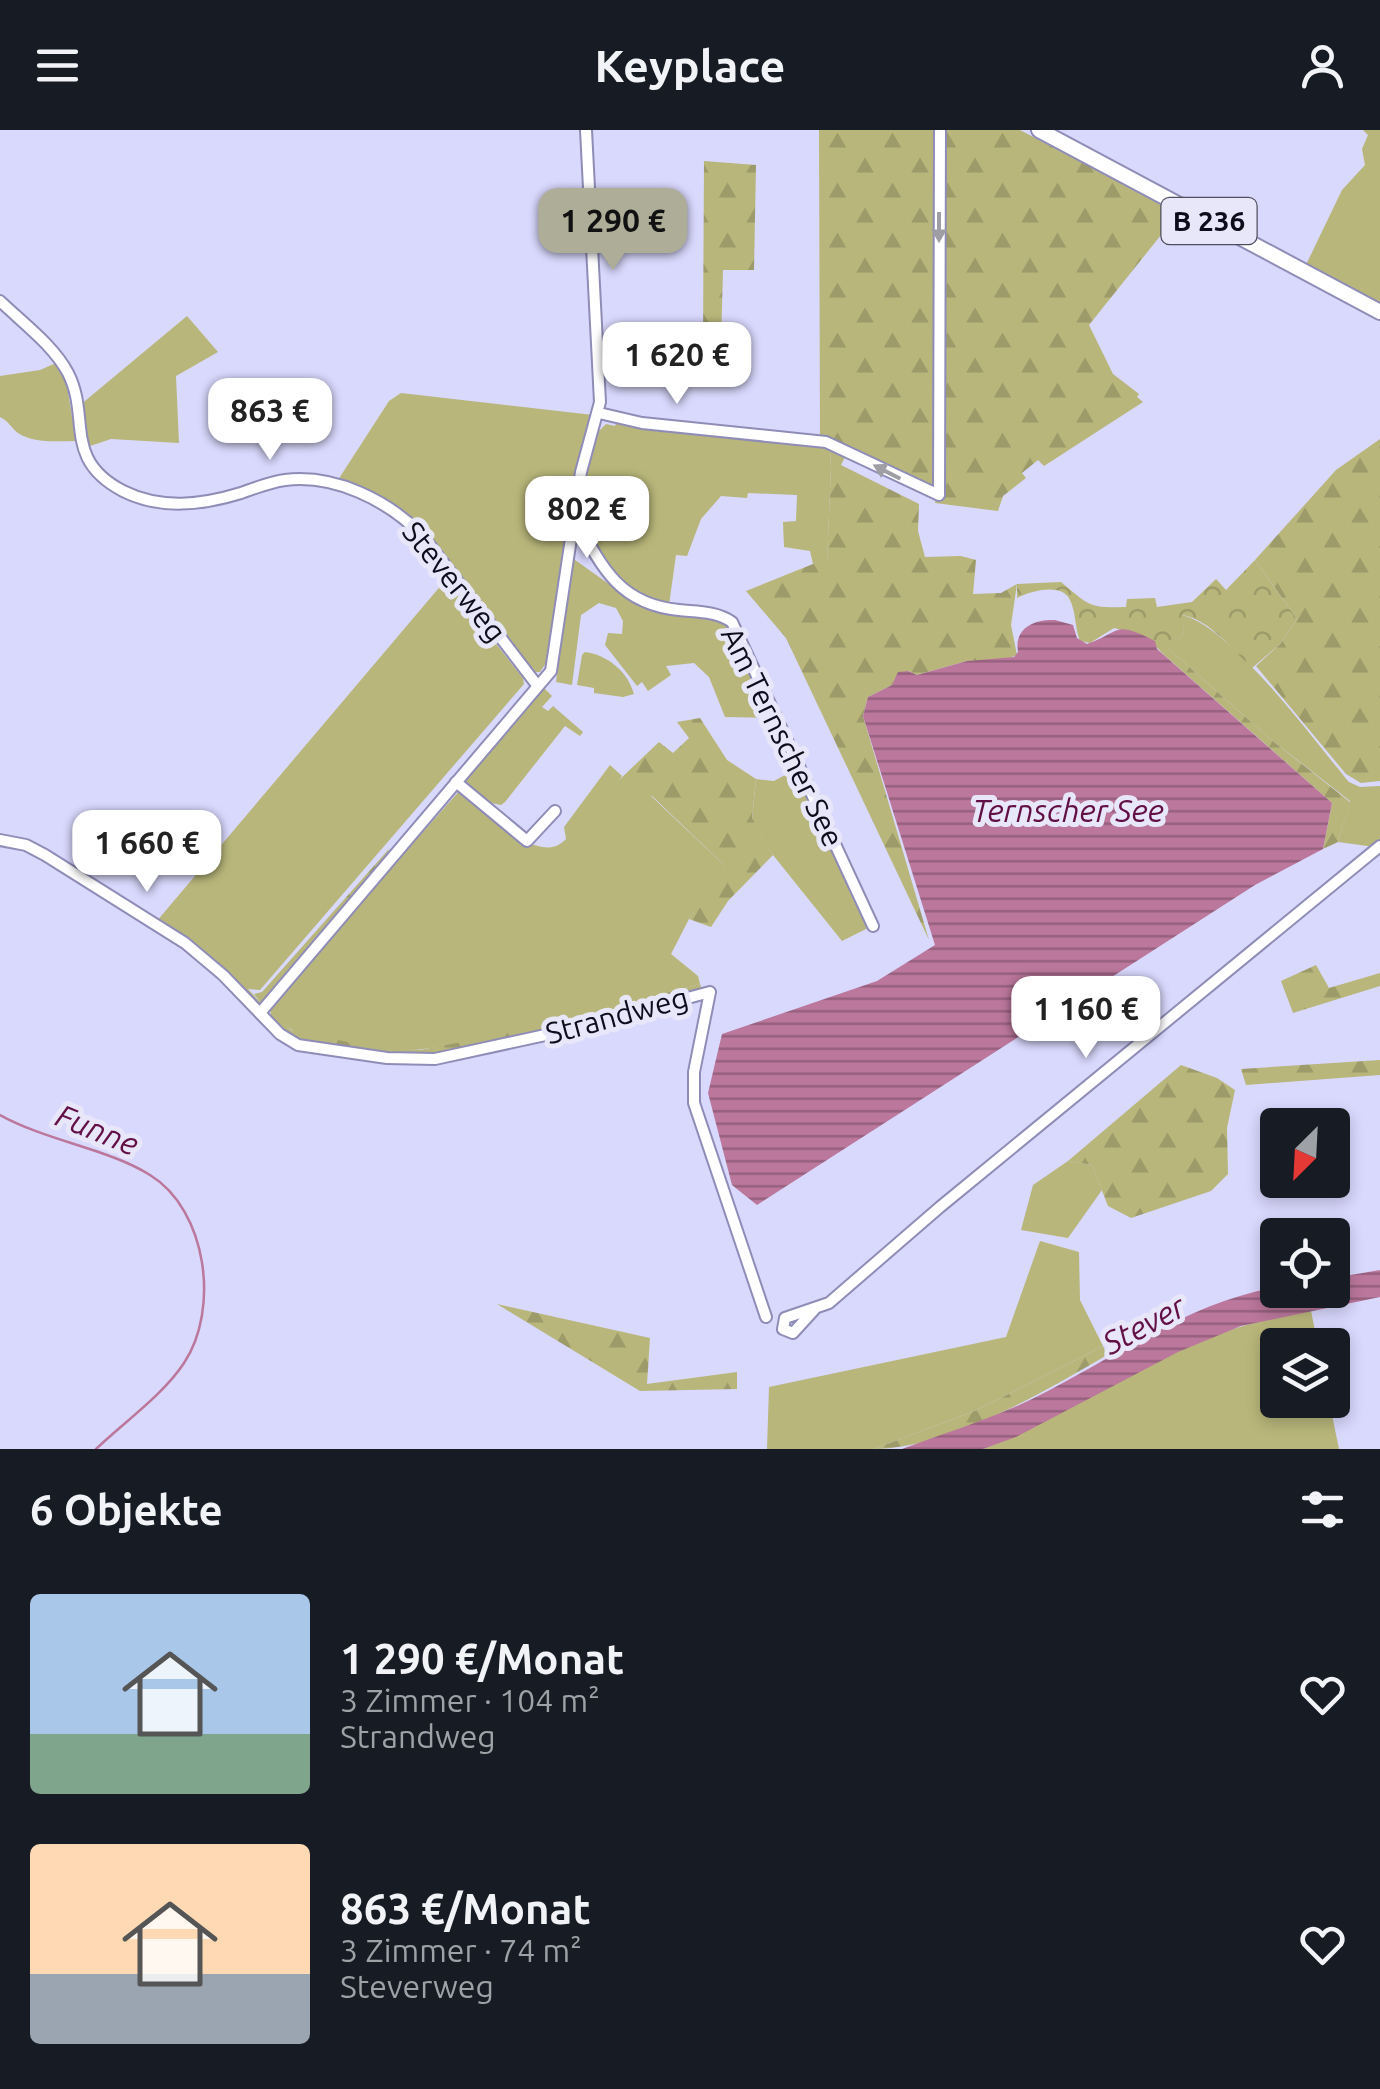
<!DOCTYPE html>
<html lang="de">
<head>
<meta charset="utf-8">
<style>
  body { margin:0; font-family:Ubuntu,sans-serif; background:#20242c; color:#f1f3f6; height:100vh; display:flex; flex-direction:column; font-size:38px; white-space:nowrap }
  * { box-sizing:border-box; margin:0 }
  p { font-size:32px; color:#9ea1a6 }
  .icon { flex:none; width:55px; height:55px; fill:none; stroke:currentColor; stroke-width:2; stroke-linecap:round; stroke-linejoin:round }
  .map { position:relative; height:1319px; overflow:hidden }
  .details { display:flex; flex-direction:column; background:#171b24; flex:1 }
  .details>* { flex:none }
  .needle { width:65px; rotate:204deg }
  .tools { position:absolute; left:1260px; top:978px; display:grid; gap:20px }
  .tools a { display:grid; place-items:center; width:90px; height:90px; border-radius:10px; background:#171b24; box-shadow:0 5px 15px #0003; font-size:50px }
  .price { position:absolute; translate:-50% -85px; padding:0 22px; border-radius:20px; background:#fff; color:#222; font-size:32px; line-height:65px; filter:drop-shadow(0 2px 5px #0008) }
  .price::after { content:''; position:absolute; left:50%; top:60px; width:30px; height:22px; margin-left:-15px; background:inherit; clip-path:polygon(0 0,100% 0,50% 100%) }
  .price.active { background:#aeae98; color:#111 }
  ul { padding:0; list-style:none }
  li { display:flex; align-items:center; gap:30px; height:250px; padding:0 30px }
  li span { display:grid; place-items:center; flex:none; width:280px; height:200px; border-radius:10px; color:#555 }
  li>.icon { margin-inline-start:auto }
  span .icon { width:120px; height:120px; fill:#fffc; stroke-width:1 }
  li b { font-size:42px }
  h2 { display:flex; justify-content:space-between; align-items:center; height:120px; padding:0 30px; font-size:42px }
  header { display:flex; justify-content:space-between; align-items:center; height:130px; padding:0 30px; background:#171b24; font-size:45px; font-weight:700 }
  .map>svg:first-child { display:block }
  .grass { fill:#b8b67a }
  .forest { fill:url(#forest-firs) }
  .park { fill:url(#park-crowns) }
  .water { fill:url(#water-rules) }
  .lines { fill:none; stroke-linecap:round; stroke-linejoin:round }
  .stream { stroke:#bb779c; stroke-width:2.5 }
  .minor-casing { stroke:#8f8db8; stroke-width:14 }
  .major-casing { stroke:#8f8db8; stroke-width:18 }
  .minor { stroke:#fff; stroke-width:10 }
  .major { stroke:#fff; stroke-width:14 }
  .oneway { fill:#9e9ea4 }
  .labels { text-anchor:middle; stroke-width:10; stroke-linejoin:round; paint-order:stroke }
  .shield { fill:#e8e7fa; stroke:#4f4e5e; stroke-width:2.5 }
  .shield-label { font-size:28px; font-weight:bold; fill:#0d0c1b }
  .street-label { font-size:30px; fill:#0d0c1b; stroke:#e8e7fa }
  .water-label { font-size:32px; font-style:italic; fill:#620f45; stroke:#e8e7fa }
</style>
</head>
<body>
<header><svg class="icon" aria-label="menu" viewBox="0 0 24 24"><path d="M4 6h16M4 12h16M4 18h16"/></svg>Keyplace<svg class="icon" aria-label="person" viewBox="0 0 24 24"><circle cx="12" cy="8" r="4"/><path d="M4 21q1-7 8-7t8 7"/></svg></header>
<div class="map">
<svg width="1380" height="1319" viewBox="0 0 1380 1319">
  <defs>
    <pattern id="forest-firs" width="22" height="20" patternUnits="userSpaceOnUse" patternTransform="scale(2.5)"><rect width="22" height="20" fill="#b8b67a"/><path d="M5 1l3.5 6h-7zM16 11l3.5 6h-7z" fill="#9d9b69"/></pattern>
    <pattern id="park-crowns" width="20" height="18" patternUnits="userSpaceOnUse" patternTransform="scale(2.5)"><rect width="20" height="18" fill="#b8b67a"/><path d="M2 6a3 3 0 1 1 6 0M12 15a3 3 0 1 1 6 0" fill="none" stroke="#9d9b69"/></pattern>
    <pattern id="water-rules" width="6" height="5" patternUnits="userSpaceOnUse" patternTransform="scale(2.5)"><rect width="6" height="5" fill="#bb779c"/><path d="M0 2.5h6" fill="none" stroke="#96607e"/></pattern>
  </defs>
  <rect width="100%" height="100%" fill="#d9d8fd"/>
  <g class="grass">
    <path d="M1363,0H1380V182L1303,141L1342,60L1365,35L1362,19L1368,5Z"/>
    <path d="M187,186L218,222L176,246L179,313L111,309L90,316L86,312L79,276Z"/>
    <path d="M56,233L66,250L76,311C57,311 35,314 18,303C11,298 9,291 0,287V246L40,240Z"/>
    <path d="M401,263L593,285L565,401L548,530L540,542H530L423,401L338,350L389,271Z"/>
    <path d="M617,290L825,313L830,321L831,336L827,433L813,434L810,421L784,417L783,392L796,391L797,365L748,363L747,368L721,366L701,389L687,426L676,425L669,475L639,468L608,442L589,405L580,369L598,302L606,294L615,296Z"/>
    <path d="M571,427L641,477L717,486L732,492L773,588L725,587L709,547L694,533L666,536L671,545L648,561L642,552L637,556L605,515L608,503L622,504L623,491L616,478L599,473L581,485L572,555L556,552Z"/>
    <path d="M443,453L450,455L523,548L524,554L260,860L248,859L261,873H254L156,792Z"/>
    <path d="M1182,485C1232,497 1314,611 1349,652L1360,657L1380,656V713L1375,717L1338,712L1350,671L1269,608L1168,518L1184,503Z"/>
    <path d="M585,522C608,525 628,542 634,564L623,567L594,563V558L577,555L582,525Z"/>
    <path d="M543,557L552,566L542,577L548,581L553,576L583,602L580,606L565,596L505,672L501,675L487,672L465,653V647Z"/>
    <path d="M610,635L622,646L618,652L651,666L725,736L689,789L671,824L698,846L700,854C609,878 517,909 423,919C395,923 320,913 294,901C288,898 283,891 278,886L272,890L270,879L280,863L461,659C484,678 538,740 566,709L564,697Z"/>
    <path d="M798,638L872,796L842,811L773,725L752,689L756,649L774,651Z"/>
    <path d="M1068,1031L1092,1035L1102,1060L1068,1108L1021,1100L1033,1055Z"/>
    <path d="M1040,1111L1079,1122L1080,1170L1103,1216L977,1280L874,1319H767L769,1257L1006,1207Z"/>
    <path d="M1311,1181L1318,1215H1278V1270H1329L1339,1319H983C1073,1285 1151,1223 1243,1196C1265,1189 1288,1186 1311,1181Z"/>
  </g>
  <g class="forest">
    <path d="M819,0H1020L1175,81L1173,90L1089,195L1113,244L1139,264L1137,267L1143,272L1044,336L1038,330L1022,343L1026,348L1003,366L998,381L935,373L936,367L846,325L841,335L919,374L918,401L925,427L961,426L976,430L973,464L1001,463L1017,454L1011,495L1017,525L1005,530L967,531L917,545L908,541L892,555L868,567L863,586L929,810L786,508L746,461L813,434L827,432L831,336L830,321L820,309Z"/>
    <path d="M704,31L756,35L754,140H723L721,214L703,211Z"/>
    <path d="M1380,309V651L1361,653L1346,644L1256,536L1280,514L1297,489L1255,430L1336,340Z"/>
    <path d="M1168,518L1269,608L1350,672L1338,712L1323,719L1332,673L1163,524Z"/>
    <path d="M700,588L727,630L756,649L752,688L773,725L728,771L711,797L689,789L724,735L652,666L635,667L617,652L659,612L673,623L689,608L677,592Z"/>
    <path d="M388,720L392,723L261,873L254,864L262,862Z"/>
    <path d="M1316,835L1329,858L1380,843V856L1293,883L1281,851Z"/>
    <path d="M700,854L702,859L542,903L438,925L402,927L297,911L272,890L278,885L291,900L371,917L420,920L530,899Z"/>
    <path d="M1380,930V945L1246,955L1241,939Z"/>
    <path d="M1181,935L1217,948L1235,960L1227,998L1228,1044L1211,1061L1131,1088L1108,1076L1092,1035L1068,1031Z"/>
    <path d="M497,1174L650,1208L647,1254L737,1242V1259L640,1261Z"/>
    <path d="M1103,1216L1107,1225C1044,1262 948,1319 874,1319L977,1280Z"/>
  </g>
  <path class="park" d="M1255,430L1297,489L1280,514L1252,538C1232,519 1211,491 1183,485L1184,503L1163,524L1147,507L1114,498L1090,513L1080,511C1075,499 1076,482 1070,470C1062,452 1030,461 1017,468V454L1061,452C1090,476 1088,478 1126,477L1127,469L1155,468L1157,477L1192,472L1216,449L1226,460Z"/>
  <g class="water">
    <path d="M1055,490L1073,495L1077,508L1087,514C1123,501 1113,490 1155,511L1157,519L1332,673L1323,719L1255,755L757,1075L732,1055L708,963L722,904L877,851L935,815L863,586L868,567L892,555L898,542L908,541L917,545L967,531L1014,527L1018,522C1014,498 1034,489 1055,490Z"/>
    <path d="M1380,1140V1167L1241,1196L1178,1222L1016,1307L983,1319H902C945,1303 991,1289 1032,1269C1111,1230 1188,1172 1277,1157L1278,1160H1332L1333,1148Z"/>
  </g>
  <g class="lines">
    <path class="stream" d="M0,985C47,1011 109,1019 150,1045C207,1080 220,1179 184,1233C164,1264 123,1293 96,1319"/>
    <defs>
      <g id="minor">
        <path d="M0,171C23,193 53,215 68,243C91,288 62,329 123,361C161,380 202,375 241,363C255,358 270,352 285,350C335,344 387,370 422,405L537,555"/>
        <path d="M599,283L642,293L826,312L939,365L940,0"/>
        <path d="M574,385C600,434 617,474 679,480C697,482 716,481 732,492L873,796"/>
        <path d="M456,652L527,711L555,681"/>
        <path d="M0,710L26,715L45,725L185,813L223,845L280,904L298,915L387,928L435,929L564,901L710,862L694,942V973L766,1187"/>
        <path d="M260,883L551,541L581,342L600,272L586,0"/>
        <path d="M814,1180L793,1203L783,1199L785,1188L829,1173L940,1077L1380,716"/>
      </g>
      <path id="major" d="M1039,0L1380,182"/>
    </defs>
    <use href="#minor" class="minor-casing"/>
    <use href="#major" class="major-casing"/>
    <use href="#minor" class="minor"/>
    <use href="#major" class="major"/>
  </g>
  <defs><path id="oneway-solid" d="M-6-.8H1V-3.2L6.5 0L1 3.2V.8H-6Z" transform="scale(2.5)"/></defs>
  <g class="oneway">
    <use href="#oneway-solid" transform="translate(939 97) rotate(90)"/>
    <use href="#oneway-solid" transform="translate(887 342) rotate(-153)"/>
  </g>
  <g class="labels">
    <rect class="shield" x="1161.5" y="68" width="95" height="46" rx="8"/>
    <g class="shield-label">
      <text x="1209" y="101">B 236</text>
    </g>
    <g class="street-label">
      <text transform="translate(454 452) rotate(51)" y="10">Steverweg</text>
      <text transform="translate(782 607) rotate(64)" y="10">Am Ternscher See</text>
      <text transform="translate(617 886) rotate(-15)" y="10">Strandweg</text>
    </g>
    <g class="water-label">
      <text x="1068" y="692">Ternscher See</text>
      <text transform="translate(97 1000) rotate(22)" y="11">Funne</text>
      <text transform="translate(1144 1195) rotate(-28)" y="11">Stever</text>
    </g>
  </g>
</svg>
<div class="tools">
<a><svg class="needle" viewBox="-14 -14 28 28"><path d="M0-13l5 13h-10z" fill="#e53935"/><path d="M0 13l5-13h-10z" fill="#9ea1a6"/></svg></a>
<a><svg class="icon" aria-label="locate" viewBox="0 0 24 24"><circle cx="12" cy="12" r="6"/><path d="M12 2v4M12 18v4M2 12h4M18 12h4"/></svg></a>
<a><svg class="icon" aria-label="layers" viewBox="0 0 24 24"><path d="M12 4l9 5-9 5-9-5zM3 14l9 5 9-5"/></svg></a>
</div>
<b class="price active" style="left:613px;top:143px">1 290 €</b>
<b class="price" style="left:677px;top:277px">1 620 €</b>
<b class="price" style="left:270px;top:333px">863 €</b>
<b class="price" style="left:587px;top:431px">802 €</b>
<b class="price" style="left:147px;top:765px">1 660 €</b>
<b class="price" style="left:1086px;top:931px">1 160 €</b>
</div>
<section class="details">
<h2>6 Objekte<svg class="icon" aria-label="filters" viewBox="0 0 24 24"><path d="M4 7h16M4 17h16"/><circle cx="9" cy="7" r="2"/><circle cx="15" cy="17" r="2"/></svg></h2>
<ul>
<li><span style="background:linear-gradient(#a9c7e8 70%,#7fa58c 0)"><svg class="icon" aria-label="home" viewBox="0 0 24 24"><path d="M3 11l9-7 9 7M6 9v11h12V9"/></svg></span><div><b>1 290 €/Monat</b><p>3 Zimmer · 104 m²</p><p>Strandweg</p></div><svg class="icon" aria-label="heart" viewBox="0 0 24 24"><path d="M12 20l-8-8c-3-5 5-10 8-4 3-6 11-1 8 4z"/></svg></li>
<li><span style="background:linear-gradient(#ffd9b3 65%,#9aa5b1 0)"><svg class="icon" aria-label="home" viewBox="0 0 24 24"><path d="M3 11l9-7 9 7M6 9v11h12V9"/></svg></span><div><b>863 €/Monat</b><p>3 Zimmer · 74 m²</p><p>Steverweg</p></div><svg class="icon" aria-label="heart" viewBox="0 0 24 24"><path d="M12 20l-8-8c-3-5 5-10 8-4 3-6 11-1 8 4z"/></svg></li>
</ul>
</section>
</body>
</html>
